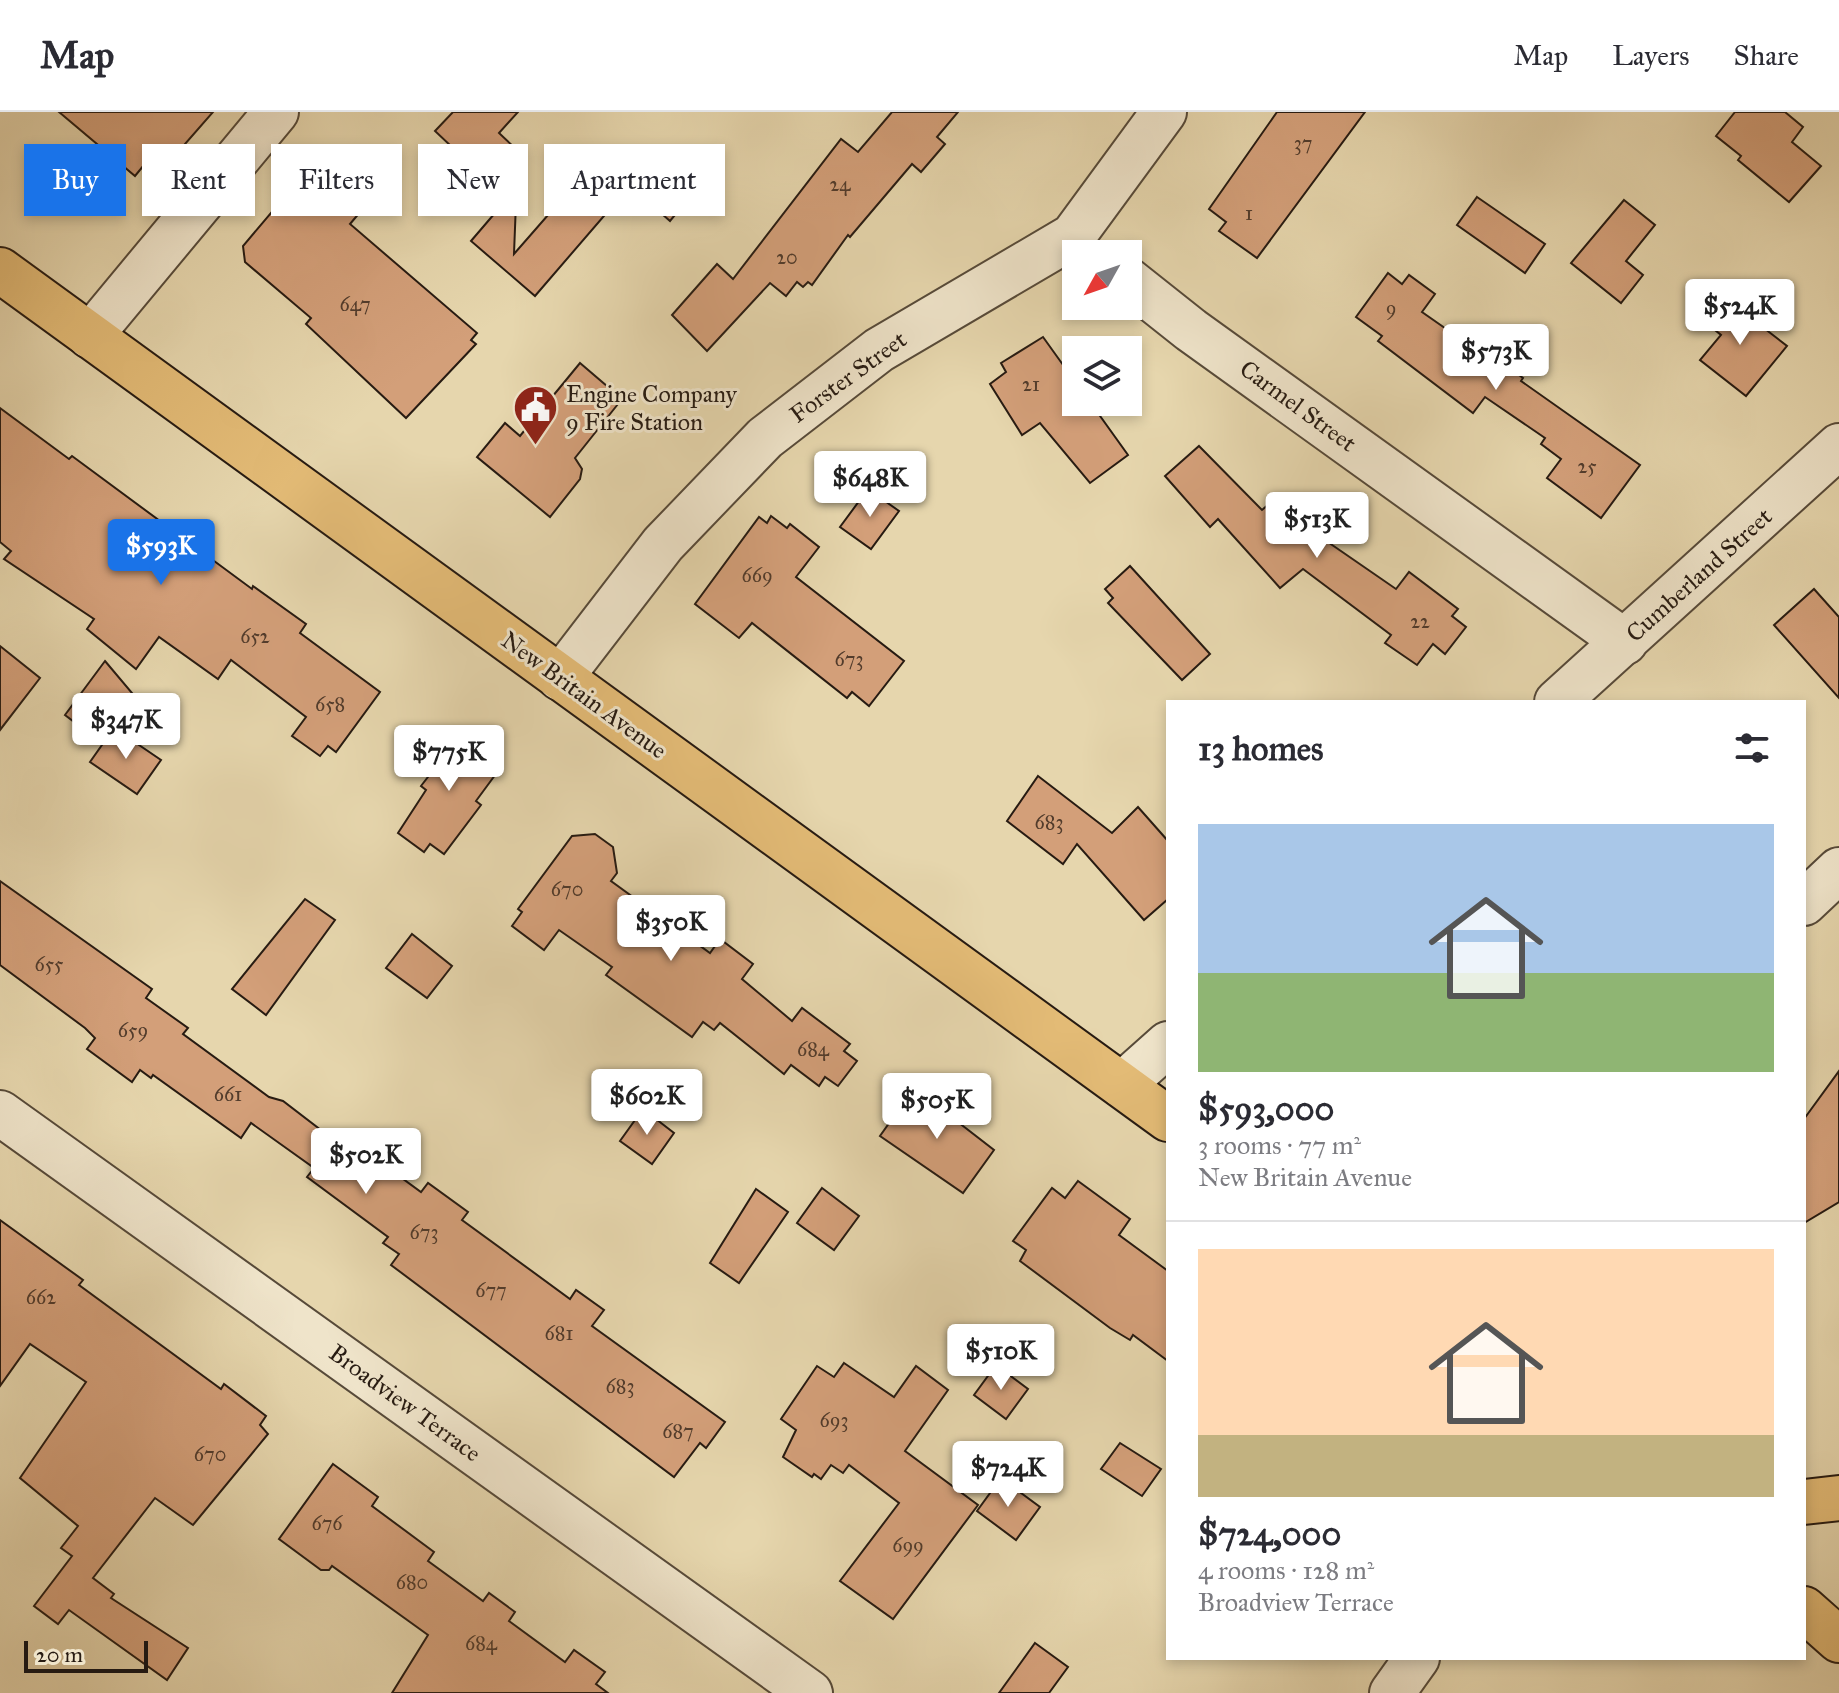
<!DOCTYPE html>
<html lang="en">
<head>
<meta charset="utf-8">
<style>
  body { margin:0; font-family:"IM FELL Great Primer",serif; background:#f2f2f3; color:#2b2b33; height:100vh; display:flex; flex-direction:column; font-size:30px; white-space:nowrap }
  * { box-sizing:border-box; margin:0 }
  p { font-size:26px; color:#7c7c81 }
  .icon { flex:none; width:44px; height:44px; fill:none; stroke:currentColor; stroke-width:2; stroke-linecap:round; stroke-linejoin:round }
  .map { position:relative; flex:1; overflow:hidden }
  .details { position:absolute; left:1166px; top:588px; width:640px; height:960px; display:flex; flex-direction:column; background:#fff; border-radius:0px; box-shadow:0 4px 12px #0003 }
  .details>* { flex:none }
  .banner { position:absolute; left:24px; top:32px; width:760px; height:72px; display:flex; gap:16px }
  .needle { width:52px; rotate:230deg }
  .controls { position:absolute; left:1062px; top:128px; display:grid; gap:16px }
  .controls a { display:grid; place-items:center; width:80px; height:80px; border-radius:0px; background:#fff; box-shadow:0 4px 12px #0003; font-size:40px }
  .scale { position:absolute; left:24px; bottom:20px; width:124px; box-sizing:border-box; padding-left:8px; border:4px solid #271b12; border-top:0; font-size:22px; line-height:28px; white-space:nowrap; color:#271b12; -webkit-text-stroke:6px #efe4ca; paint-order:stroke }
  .price { position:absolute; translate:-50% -68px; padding:0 18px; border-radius:8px; background:#fff; color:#222; font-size:26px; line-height:52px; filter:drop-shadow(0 2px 4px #0008) }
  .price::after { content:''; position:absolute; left:50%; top:48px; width:24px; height:18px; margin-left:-12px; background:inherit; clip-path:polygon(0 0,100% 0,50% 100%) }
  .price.current { background:#1a73e8; color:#fff }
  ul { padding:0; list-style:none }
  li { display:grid; align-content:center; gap:16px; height:424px; padding:0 32px }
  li+li { border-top:2px solid #e1e1e2 }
  li span { display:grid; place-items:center; height:248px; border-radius:0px; color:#555 }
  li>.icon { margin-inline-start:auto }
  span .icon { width:144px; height:144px; fill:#fffc; stroke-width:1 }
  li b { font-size:34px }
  h2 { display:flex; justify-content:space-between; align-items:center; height:96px; padding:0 32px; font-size:34px }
  .chip { padding:0 28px; border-radius:0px; background:#fff; box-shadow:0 4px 12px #0003; font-size:28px; line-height:72px }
  .chip.current { background:#1a73e8; color:#fff }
  header { display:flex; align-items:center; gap:48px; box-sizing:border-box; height:112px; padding:0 40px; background:#fff; border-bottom:2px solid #e1e1e2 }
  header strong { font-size:38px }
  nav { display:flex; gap:44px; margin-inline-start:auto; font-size:28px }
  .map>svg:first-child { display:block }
  .building { fill:#d39f79; stroke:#271b12; stroke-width:2 }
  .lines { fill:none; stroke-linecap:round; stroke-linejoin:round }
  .minor-casing { stroke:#574a39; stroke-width:48 }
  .major-casing { stroke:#271b12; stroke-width:48 }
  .minor { stroke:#efe4ca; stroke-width:44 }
  .major { stroke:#e3bb76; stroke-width:44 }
  .labels { text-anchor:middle; stroke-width:6; stroke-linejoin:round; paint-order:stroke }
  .number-label { font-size:20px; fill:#523c2c }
  .street-label { font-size:24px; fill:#271b12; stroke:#efe4ca }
  .poi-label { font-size:24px; fill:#271b12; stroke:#efe4ca; text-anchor:start }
</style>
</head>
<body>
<header>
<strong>Map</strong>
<nav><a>Map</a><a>Layers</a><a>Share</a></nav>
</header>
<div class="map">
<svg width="1839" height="1581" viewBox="0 0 1839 1581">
  <rect width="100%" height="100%" fill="#e6d6ad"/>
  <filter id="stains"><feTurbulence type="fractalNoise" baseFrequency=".0025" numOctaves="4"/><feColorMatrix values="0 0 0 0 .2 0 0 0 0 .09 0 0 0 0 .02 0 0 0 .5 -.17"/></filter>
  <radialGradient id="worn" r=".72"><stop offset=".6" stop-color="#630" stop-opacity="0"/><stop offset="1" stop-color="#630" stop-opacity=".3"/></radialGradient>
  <g class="building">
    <path d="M59,0H213L157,64L144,53L135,64Z"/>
    <path d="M453,0H518L499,21L518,39L514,142L590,55L622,83L535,184L471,129L507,87L435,19Z"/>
    <path d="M892,0H958L937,25L945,32L921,60L912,52L850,125L848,123L812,173L808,170L803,175L797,170L786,184L770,171L707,239L672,203L717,152L733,167L841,27L858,40Z"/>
    <path d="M1277,0H1365L1257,146L1219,119L1226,110L1209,97Z"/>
    <path d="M1735,0H1785L1803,15L1792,30L1821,54L1789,90L1738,48L1741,44L1716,24Z"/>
    <path d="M326,36L378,79L350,112L477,221L471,228L476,232L406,306L306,212L311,206L245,150L243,134Z"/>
    <path d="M672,54L698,75L670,109L645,87Z"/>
    <path d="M1477,85L1545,132L1525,161L1457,113Z"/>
    <path d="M1624,88L1655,113L1626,149L1643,163L1621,191L1571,151Z"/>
    <path d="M1388,161L1402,172L1409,163L1435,182L1422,200L1482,242L1485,238L1523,266L1521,269L1640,353L1601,406L1547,366L1561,347L1541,332L1545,326L1485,285L1473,301L1378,229L1382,224L1356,205Z"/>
    <path d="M1724,185L1787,234L1746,284L1700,248L1721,223L1704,209Z"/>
    <path d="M1043,225L1076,271V290H1090L1128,343L1090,371L1040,311L1022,323L990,272L1006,260L1001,251Z"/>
    <path d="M580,251L622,287L575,346L582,357L580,367L550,405L477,345L505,311L520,324Z"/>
    <path d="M0,296L69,347L72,344L252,477L253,474L306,512L300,521L380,580L336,640L328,634L320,644L292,624L306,605L231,548L218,567L159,525L136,557L87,517L94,507L4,447L11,439L0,430Z"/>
    <path d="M1199,334L1262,398L1276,386L1310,419L1314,415L1325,428L1396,477L1409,460L1458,497L1452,504L1466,515L1445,542L1433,532L1417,553L1385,531L1391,523L1303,457L1280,476L1218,407L1210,415L1165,364Z"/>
    <path d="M868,377L899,399L871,437L840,415Z"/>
    <path d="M771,404L787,416L790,412L819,435L796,465L904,549L869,594L852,580L847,586L752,511L739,526L695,492L759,405L767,411Z"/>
    <path d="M1130,454L1210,542L1182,568L1108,491L1113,486L1105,477Z"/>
    <path d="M1814,477L1839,505V586L1774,513Z"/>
    <path d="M0,534L40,566L0,618Z"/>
    <path d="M105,549L132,581L98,628L65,603Z"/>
    <path d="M114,616L161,648L137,682L90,650Z"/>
    <path d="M447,616L501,655L476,689L481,693L444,742L430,732L424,740L398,721L426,678L421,674L431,661L420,653Z"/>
    <path d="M1038,664L1112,721L1138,695L1168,729V787L1144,808L1077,732L1063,752L1007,709Z"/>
    <path d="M595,722L613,735L617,761L611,769L710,841L720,827L753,852L742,867L792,909L802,896L850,932L844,939L857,949L838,974L825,965L819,974L791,953L784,962L720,911L714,918L703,910L692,925L606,863L612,855L559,818L544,838L512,814L522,800L518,797L572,724Z"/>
    <path d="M0,769L152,877L146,886L188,916L183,922L269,985L283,989L334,1028L339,1020L421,1080L428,1071L468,1100L462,1108L570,1187L576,1178L604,1198L592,1214L725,1310L706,1336L700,1331L674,1365L391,1153L399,1142L383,1131L388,1125L307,1065L314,1056L251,1011L241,1026L153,963L151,966L140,958L132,970L87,937L95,926L85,916L0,853Z"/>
    <path d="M305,787L335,808L266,903L232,877Z"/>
    <path d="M412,822L452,854L427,886L386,856Z"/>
    <path d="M1839,959V1090L1804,1111V1007Z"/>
    <path d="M914,976L994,1038L963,1081L880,1024Z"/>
    <path d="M643,997L674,1021L652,1052L620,1029Z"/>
    <path d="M1078,1069L1130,1107L1119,1123L1168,1159V1249L1133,1223L1130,1228L1110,1216L1020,1149L1026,1138L1013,1129L1052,1076L1065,1086Z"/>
    <path d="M822,1076L859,1104L834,1138L797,1111Z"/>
    <path d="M756,1077L788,1100L739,1171L710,1151Z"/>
    <path d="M0,1108L83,1168L79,1173L221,1277L224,1272L266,1304L260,1313L268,1322L193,1413L155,1386L93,1466L114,1482L111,1486L188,1536L167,1568L69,1498L58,1512L34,1494L72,1444L61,1436L78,1414L20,1366L86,1270L30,1232L0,1274Z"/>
    <path d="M844,1251L894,1285L916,1254L948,1278L905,1339L978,1393L893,1507L840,1469L899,1391L849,1353L843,1361L831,1353L821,1367L814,1362L812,1365L783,1345L796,1318L781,1307L817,1254L834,1265Z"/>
    <path d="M996,1253L1028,1277L1006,1307L974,1283Z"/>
    <path d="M1120,1331L1161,1357L1142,1384L1101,1357Z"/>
    <path d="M333,1352L378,1385L372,1394L434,1440L428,1449L483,1489L489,1481L515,1500L509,1509L565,1550L574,1538L605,1560L596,1572L608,1581H392L428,1523L332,1454L329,1458H321L279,1427Z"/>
    <path d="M1001,1366L1040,1395L1016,1428L977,1399Z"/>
    <path d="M1035,1531L1068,1555L1049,1581H999Z"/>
  </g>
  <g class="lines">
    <defs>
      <g id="minor">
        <path d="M1128,168L1191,218L1625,530"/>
        <path d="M90,224L276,0"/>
        <path d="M560,566L663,432L765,326L879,238L1073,124L1164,0"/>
        <path d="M1557,590L1839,334"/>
        <path d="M1804,791L1839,758"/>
        <path d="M1122,973L1168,932"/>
        <path d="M0,1001L810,1581"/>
        <path d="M1392,1581L1417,1546"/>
      </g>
      <g id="major">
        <path d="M0,158L1168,1007"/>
        <path d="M1804,1390L1839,1386"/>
        <path d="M1804,1497L1839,1528"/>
      </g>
    </defs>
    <use href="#minor" class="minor-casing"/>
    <use href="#major" class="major-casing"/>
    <use href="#minor" class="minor"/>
    <use href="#major" class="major"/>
  </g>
  <defs>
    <symbol id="civic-pin" viewBox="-11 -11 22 30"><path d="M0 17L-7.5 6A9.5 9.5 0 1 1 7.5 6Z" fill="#8f2418" stroke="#efe4ca"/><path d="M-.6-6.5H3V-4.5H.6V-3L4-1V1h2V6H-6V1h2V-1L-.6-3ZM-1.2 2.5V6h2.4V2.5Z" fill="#fff"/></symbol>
  </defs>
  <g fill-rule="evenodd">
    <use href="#civic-pin" x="510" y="270" width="51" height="69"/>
  </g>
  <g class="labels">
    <g class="number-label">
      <text x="1303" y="38">37</text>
      <text x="840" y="79">24</text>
      <text x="1249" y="108">1</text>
      <text x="787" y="152">20</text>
      <text x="355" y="199">647</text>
      <text x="1391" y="203">9</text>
      <text x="1031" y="279">21</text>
      <text x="1587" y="361">25</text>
      <text x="757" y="470">669</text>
      <text x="1420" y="516">22</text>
      <text x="255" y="531">652</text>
      <text x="849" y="554">673</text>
      <text x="330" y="599">658</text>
      <text x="1049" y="717">683</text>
      <text x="567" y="784">670</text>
      <text x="49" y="859">655</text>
      <text x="133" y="925">659</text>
      <text x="813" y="944">684</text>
      <text x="228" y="989">661</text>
      <text x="424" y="1127">673</text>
      <text x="491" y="1185">677</text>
      <text x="41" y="1192">662</text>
      <text x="559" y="1228">681</text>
      <text x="620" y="1281">683</text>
      <text x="834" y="1315">693</text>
      <text x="678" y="1326">687</text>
      <text x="210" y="1349">670</text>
      <text x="327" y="1418">676</text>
      <text x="908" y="1440">699</text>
      <text x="412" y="1477">680</text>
      <text x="481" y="1538">684</text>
    </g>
    <g class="street-label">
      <text transform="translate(848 265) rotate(-36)" y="8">Forster Street</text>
      <text transform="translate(1298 294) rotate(36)" y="8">Carmel Street</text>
      <text transform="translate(1699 463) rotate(-42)" y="8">Cumberland Street</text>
      <text transform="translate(584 583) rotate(36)" y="8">New Britain Avenue</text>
      <text transform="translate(405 1291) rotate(36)" y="8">Broadview Terrace</text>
    </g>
    <g class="poi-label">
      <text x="566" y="290">Engine Company<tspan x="566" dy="28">9 Fire Station</tspan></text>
    </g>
  </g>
  <rect width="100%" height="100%" filter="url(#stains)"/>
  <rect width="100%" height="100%" fill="url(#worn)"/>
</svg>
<div class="controls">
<a><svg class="needle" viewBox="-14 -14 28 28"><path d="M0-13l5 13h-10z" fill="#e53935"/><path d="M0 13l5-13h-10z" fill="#7c7c81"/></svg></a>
<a><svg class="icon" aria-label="layers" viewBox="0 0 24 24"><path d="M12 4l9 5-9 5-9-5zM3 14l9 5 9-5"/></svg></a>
</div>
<div class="scale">20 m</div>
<b class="price" style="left:1740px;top:235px">$524K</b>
<b class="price" style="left:1496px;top:280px">$573K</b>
<b class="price" style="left:870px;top:407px">$648K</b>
<b class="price" style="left:1317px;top:448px">$513K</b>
<b class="price current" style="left:161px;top:475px">$593K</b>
<b class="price" style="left:126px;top:649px">$347K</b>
<b class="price" style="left:449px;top:681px">$775K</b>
<b class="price" style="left:671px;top:851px">$350K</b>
<b class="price" style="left:647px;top:1025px">$602K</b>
<b class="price" style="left:937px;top:1029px">$505K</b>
<b class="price" style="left:366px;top:1084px">$502K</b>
<b class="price" style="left:1001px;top:1280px">$510K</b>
<b class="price" style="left:1008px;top:1397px">$724K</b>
<div class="banner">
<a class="chip current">Buy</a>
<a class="chip">Rent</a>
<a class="chip">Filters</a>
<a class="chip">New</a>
<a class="chip">Apartment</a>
</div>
<section class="details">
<h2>13 homes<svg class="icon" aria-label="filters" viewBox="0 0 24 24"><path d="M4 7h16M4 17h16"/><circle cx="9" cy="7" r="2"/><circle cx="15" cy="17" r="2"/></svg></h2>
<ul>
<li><span style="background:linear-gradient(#a9c7e8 60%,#8fb573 0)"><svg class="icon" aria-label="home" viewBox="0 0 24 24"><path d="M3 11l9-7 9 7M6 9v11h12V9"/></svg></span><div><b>$593,000</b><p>3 rooms · 77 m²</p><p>New Britain Avenue</p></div></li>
<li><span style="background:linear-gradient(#ffd9b3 75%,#c2b280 0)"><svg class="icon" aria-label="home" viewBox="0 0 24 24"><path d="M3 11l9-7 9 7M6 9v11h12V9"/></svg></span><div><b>$724,000</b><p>4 rooms · 128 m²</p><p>Broadview Terrace</p></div></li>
</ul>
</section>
</div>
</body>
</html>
